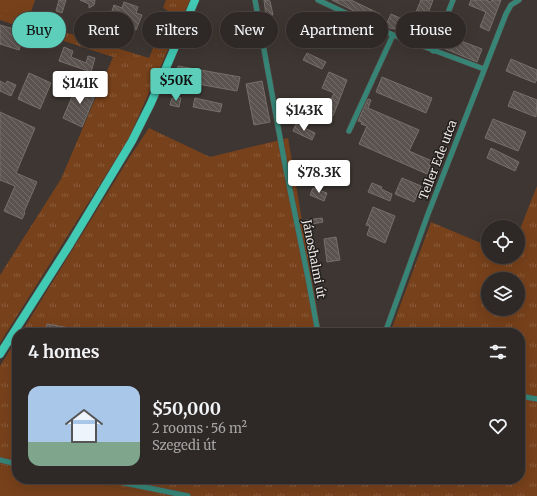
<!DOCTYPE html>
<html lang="en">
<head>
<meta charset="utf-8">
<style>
  body { margin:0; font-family:Merriweather,serif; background:#3a3432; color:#f1f3f6; height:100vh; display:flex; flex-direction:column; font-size:15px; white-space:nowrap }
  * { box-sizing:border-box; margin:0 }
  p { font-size:13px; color:#a7a6a7 }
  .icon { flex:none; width:22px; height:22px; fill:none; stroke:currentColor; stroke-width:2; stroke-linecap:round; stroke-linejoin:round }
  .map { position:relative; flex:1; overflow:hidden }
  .details { position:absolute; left:12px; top:328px; width:513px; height:156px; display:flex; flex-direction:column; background:#2e2826; border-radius:16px; box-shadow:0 4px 16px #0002,0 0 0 1px #494443 }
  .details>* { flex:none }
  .hud { position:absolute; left:12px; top:12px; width:513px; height:36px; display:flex; gap:8px }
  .tools { position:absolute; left:481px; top:220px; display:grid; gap:8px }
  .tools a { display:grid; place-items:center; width:44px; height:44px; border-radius:50%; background:#2e2826; box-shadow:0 4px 16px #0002,0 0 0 1px #494443; font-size:20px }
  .price { position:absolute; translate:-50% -34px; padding:0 9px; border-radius:4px; background:#fff; color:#222; font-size:13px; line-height:26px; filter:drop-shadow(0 1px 2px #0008) }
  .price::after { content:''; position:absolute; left:50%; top:24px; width:12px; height:9px; margin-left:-6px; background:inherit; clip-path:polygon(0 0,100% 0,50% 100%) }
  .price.on { background:#5cceba; color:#111 }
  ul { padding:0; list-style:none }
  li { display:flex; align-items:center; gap:12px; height:100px; padding:0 16px }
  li+li { border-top:1px solid #494443 }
  li span { display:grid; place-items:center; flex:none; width:112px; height:80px; border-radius:12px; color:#555 }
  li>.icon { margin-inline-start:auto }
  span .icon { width:48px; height:48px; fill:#fffc; stroke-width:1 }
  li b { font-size:17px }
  h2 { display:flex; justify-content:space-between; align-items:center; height:48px; padding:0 16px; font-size:17px }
  .tag { padding:0 14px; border-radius:18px; background:#2e2826; box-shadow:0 4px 16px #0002,0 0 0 1px #494443; font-size:14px; line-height:36px }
  .tag.on { background:#5cceba; color:#111 }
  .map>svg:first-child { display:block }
  .grass { fill:url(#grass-tufts); fill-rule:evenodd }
  .garden { fill:#77411b }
  .building { fill:url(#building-back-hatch); stroke:#776f6a }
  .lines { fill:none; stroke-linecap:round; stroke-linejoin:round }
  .minor-casing { stroke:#58524e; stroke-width:6 }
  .primary-casing { stroke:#58524e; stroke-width:9 }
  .minor { stroke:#368577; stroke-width:5 }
  .primary { stroke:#41cab4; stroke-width:8 }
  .labels { text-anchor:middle; stroke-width:3; stroke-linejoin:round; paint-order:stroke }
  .street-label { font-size:12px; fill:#e8e4e1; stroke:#221e1d }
</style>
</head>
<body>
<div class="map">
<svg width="537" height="496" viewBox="0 0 537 496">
  <defs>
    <pattern id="grass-tufts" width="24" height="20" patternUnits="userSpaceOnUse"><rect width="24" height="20" fill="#77411b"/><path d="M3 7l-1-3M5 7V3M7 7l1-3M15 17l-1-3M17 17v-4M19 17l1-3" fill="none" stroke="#8a5c3c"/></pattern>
    <pattern id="building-back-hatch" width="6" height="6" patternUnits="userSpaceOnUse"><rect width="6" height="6" fill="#5b534f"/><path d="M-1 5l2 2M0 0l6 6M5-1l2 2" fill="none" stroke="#736c68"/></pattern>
  </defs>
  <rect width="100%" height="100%" fill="#3d3632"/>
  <g class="grass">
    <path d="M166,0H190L128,140L0,343V275L61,179L113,57L0,20V12L149,58L168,11L163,8Z"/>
    <path d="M149,128L210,157L288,138L321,333H21L129,158Z"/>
    <path d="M537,186V496H163L71,479H520V333H390L431,222L488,246V257H518V234ZM488,279H518V309H488Z"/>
    <path d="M17,339V469L0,465V366Z"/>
  </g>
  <g class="garden">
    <path d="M0,0H35L28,21L0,12Z"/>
    <path d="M0,465L17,469V479H71L163,496H0Z"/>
  </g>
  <g class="building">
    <path d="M59,0H66L62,13L56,11Z"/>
    <path d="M80,0H95L94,5L89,8V4Z"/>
    <path d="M264,0L270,1L273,15L266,16Z"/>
    <path d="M332,0H351L380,14L376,22Z"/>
    <path d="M421,0H433L427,16L416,12Z"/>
    <path d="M471,0H486L491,2L492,0H501L489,31L480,27L486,12L469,5Z"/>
    <path d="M124,2L138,7L136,13L142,15L136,30L109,20L114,5L122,8Z"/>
    <path d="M391,14L400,18L395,29L385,27Z"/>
    <path d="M300,17L325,27L321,37L296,27Z"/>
    <path d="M412,23L428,30L423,42L406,35Z"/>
    <path d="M0,25L24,32L19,50L0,44Z"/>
    <path d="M448,36L482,49L477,62L443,48Z"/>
    <path d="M64,47L73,51L71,57L86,63L88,56L95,58L91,72L59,61Z"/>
    <path d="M307,53L326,62L322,69L303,60Z"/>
    <path d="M511,59L537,70V79L535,83L506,71Z"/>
    <path d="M178,66L240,77L237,91L175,80Z"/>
    <path d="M329,72L347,80L333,116L325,112L334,93L322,88Z"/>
    <path d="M29,73L51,83L40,109L18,99Z"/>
    <path d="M382,77L432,98L426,113L376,92Z"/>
    <path d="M0,81L6,84L7,81L16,85L11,96L0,91Z"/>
    <path d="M262,81L270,122L254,125L246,84Z"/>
    <path d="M78,83L97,91L82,127L63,118Z"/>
    <path d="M514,91L537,100L536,117L508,106Z"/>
    <path d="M176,96L181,98L179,107L170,105L172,98L175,99Z"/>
    <path d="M195,98L222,104L220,112L193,107Z"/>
    <path d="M368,99L371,100L368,108L419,130L409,151L432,161L427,174L359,144L367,126L361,124L362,122L358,121Z"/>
    <path d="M0,112L35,128L16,173L37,182L24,212L25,213L22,219L4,211L15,186L0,180Z"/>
    <path d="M493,119L526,132L518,151L485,138Z"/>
    <path d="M296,124L315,133L312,140L293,131Z"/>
    <path d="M491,148L519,162L515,171L487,158Z"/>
    <path d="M402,178L421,186L414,202L395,194Z"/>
    <path d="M372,183L382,187L381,189L392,194L390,201L368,192Z"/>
    <path d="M313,188L327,193L324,201L310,195Z"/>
    <path d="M373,207L395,216L385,243L367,235L370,226L366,225Z"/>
    <path d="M322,218L323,222L307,225L306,220Z"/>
    <path d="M336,237L340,260L327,262L324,239Z"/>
    <path d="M47,324L70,328L69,333H45Z"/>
  </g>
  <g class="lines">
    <defs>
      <g id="minor">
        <path d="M255,0L285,165L308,278L318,333"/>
        <path d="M318,0L393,35L484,69"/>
        <path d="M433,51L453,0"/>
        <path d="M349,131L393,35"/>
        <path d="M385,333L428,214L506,14L511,5L519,0"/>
        <path d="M520,396L537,399"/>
        <path d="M0,460L17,464"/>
        <path d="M105,479L188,496"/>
      </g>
      <path id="primary" d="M0,354L70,244L132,141L151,103L195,0"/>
    </defs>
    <use href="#minor" class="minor-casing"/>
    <use href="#primary" class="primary-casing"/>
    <use href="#minor" class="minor"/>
    <use href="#primary" class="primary"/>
  </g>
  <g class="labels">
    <g class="street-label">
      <text transform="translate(438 160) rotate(-69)" y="4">Teller Ede utca</text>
      <text transform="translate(314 259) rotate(79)" y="4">Jánoshalmi út</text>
    </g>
  </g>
</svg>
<div class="tools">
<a><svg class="icon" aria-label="locate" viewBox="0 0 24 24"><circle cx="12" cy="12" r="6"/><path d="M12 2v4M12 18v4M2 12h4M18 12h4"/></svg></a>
<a><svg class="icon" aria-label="layers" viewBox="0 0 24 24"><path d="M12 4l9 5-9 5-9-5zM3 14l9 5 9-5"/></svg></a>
</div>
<b class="price on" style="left:176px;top:102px">$50K</b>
<b class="price" style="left:80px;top:105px">$141K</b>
<b class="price" style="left:304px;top:132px">$143K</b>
<b class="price" style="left:319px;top:194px">$78.3K</b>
<div class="hud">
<a class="tag on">Buy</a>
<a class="tag">Rent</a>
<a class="tag">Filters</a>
<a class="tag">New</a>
<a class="tag">Apartment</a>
<a class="tag">House</a>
</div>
<section class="details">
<h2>4 homes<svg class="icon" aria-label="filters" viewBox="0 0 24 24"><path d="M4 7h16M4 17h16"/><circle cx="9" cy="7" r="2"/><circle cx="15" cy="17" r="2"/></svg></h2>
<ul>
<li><span style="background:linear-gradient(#a9c7e8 70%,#7fa58c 0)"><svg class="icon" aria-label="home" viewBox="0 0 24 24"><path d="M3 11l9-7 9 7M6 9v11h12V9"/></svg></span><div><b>$50,000</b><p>2 rooms · 56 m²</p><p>Szegedi út</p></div><svg class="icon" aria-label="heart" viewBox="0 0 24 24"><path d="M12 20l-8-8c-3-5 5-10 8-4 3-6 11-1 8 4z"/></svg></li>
</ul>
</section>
</div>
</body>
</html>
